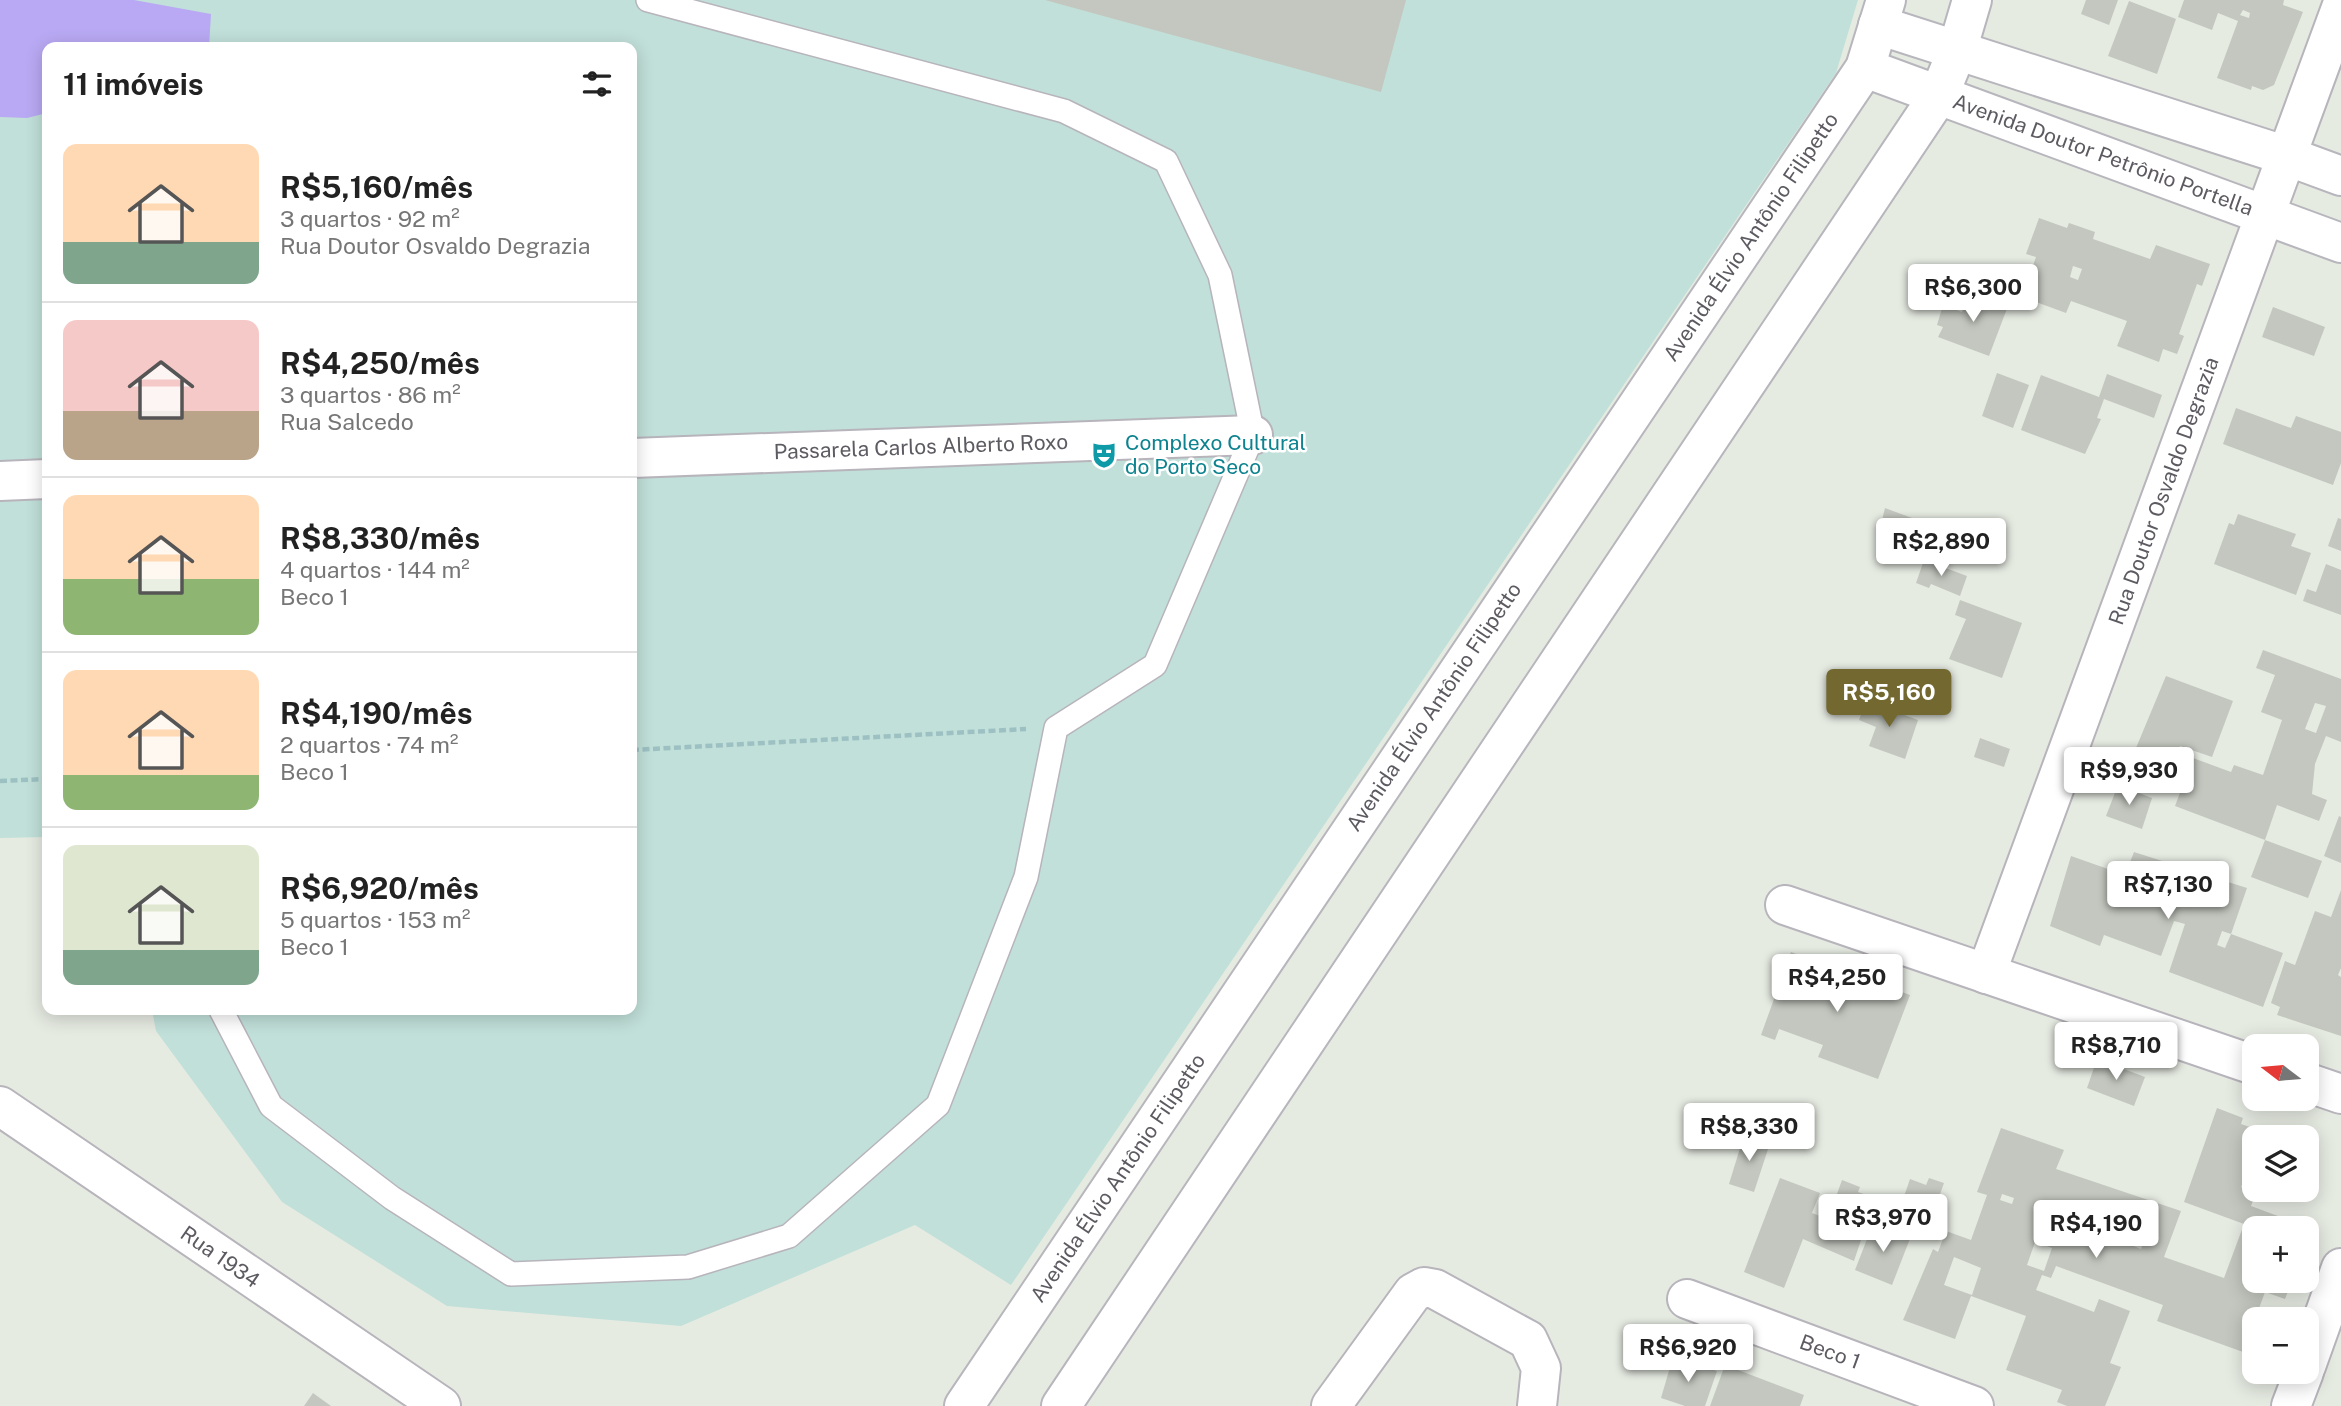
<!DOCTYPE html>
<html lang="pt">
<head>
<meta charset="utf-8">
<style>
  body { margin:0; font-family:"Public Sans",sans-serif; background:#f2f2f2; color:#222; height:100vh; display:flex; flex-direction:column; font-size:26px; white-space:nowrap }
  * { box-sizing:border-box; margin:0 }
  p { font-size:23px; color:#767676 }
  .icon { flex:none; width:38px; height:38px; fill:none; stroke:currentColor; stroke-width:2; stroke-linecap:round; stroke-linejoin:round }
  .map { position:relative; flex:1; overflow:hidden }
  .side { position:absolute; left:42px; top:42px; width:595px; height:973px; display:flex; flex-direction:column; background:#fff; border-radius:14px; box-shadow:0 4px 18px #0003 }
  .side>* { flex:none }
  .needle { width:46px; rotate:286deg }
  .tools { position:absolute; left:2242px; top:1034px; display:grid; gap:14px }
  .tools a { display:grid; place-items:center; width:77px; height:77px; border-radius:14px; background:#fff; box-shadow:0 4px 18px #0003; font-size:35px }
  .price { position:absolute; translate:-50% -60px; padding:0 16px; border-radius:7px; background:#fff; color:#222; font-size:23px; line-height:46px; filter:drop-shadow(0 2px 4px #0008) }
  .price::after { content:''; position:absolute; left:50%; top:42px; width:21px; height:16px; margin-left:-10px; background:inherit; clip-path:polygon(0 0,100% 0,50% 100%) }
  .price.active { background:#726830; color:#fff }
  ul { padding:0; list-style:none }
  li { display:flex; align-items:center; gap:21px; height:175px; padding:0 21px }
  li+li { border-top:2px solid #e0e0e0 }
  li span { display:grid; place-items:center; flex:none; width:196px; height:140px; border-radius:14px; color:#555 }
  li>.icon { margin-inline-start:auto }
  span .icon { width:84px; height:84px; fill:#fffc; stroke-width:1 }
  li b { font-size:30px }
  h2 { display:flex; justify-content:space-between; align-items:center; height:84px; padding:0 21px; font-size:30px }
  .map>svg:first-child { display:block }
  .green { fill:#c1e0d9 }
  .water { fill:#b9a9f4 }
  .building { fill:#c3c7bf; fill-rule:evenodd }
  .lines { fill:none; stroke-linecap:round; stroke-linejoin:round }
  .lane-casing { stroke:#b7b4bb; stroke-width:26 }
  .street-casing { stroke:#b7b4bb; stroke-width:42 }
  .secondary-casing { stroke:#b8b6bd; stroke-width:42 }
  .path { stroke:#9dc1c3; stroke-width:4.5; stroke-dasharray:7 3.5; stroke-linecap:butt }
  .lane { stroke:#fff; stroke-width:23 }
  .street { stroke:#fff; stroke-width:38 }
  .secondary { stroke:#fff; stroke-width:38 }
  .labels { text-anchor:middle; stroke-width:5; stroke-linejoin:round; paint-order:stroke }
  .street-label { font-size:21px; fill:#5d5a61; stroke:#fff }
  .culture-label { font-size:21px; fill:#0d838f; stroke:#fff; text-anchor:start }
</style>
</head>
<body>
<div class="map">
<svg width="2341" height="1406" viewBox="0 0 2341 1406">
  <rect width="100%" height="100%" fill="#e6ebe2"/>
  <path class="green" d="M0,0H1858L1836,73L1011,1285L915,1225L681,1326L447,1306L282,1202L156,1031L152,1010H632V47H47V837L0,838Z"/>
  <path class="water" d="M0,0H134L211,14L209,47H47V113L27,118L0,117Z"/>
  <g class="building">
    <path d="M1045,0H1406L1381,92Z"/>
    <path d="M2086,0H2118L2109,25L2081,14Z"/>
    <path d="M2184,0H2284L2283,5L2303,12L2274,85L2263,90L2252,86L2251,90L2217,78L2238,21L2218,13L2212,30L2178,17ZM2243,10L2250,13L2249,18L2240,15Z"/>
    <path d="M2129,1L2176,19L2157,74L2108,56Z"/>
    <path d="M2039,218L2067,228L2069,223L2095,232L2093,239L2150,259L2156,245L2210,264L2202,286L2197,284L2179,334L2184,336L2177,354L2163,349L2159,362L2117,346L2127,321L2071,301L2066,313L2028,299L2031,288L2026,286L2036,257L2026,254ZM2073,266L2082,269L2078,280L2070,277Z"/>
    <path d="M1970,292L2008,306L1989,356L1938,337L1943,327L1937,325L1943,305L1962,312Z"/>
    <path d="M2273,307L2325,327L2314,356L2262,337Z"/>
    <path d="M1997,373L2029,385L2013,428L1982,416Z"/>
    <path d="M2107,374L2162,395L2154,418L2104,399L2097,418L2101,419L2085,454L2021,430L2041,375L2099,397Z"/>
    <path d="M2236,408L2291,428L2296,416L2341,432V463L2333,485L2223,444Z"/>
    <path d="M1885,508L1958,535L1949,560L1879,532Z"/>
    <path d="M2238,514L2296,534L2291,546L2311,553L2296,595L2214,564L2229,523L2234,525Z"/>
    <path d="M2338,518L2341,519V551L2328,546Z"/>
    <path d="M1924,560L1967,576L1960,596L1931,584L1929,588L1916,583Z"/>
    <path d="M2326,564L2341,570V615L2303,601L2307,589L2316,592Z"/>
    <path d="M1960,600L2022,623L2002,678L1949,659L1966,619L1955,615Z"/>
    <path d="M2263,650L2341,679V742L2326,736L2315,764L2312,794L2327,800L2319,821L2277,805L2265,840L2322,861L2308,898L2251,877L2265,840L2175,806L2193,758L2231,772L2234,765L2263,775L2282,720L2261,712L2275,675L2256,668ZM2315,703L2326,706L2316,733L2305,729Z"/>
    <path d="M2166,676L2233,701L2212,757L2180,746L2170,774L2131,760Z"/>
    <path d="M1866,701L1918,720L1905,759L1869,746L1876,727L1859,720Z"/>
    <path d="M1980,738L2010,749L2004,767L1974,757Z"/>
    <path d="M2118,785L2152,798L2142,829L2106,816Z"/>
    <path d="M2339,816L2341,817V863L2324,856Z"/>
    <path d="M2134,852L2247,888L2231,934L2222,931L2217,945L2225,948L2231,934L2283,953L2263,1007L2169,972L2185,924L2174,921L2161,956L2104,935L2100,946L2050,926L2071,856L2125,875Z"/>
    <path d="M2341,890V968L2338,975L2341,977V1036L2277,1015L2280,1007L2271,1003L2285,961L2295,965L2315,911L2331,917Z"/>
    <path d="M1791,952L1849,974L1848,977L1872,986L1878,983L1910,995L1878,1079L1818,1057L1823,1045L1779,1029L1775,1040L1761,1035Z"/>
    <path d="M2097,1059L2145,1077L2134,1106L2087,1088Z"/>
    <path d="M2217,1108L2243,1118L2241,1124L2279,1137L2254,1138V1185L2244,1181L2241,1187L2256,1193L2251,1206L2294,1222L2292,1228H2254V1281H2292L2285,1299L2265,1292L2243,1352L2157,1321L2163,1305L2056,1266L2051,1278L2042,1275L2036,1290L2094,1312L2099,1299L2130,1311L2110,1363L2121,1367L2105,1406H2067L2057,1402L2062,1390L2006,1370L2026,1316L1971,1296L1955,1339L1903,1320L1933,1249L1938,1252L1946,1231L1971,1240L1987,1195L1977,1192L2001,1128L2064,1150L2056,1169L2181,1211L2164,1257L2224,1278L2244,1224L2184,1202ZM2002,1194L2014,1198L2012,1204L2000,1200ZM2063,1215L2076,1219L2074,1225L2061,1221ZM2137,1229L2147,1232L2141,1249L2131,1245ZM2035,1242L2052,1248L2044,1271L2027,1265ZM1954,1257L1981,1268L1972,1295L1944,1285Z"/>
    <path d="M1744,1135L1770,1143L1754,1192L1729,1184Z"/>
    <path d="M1780,1178L1820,1193L1812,1213L1828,1219L1842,1180L1860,1187L1858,1192L1875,1198L1854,1261L1803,1239L1784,1288L1744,1272Z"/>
    <path d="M1929,1178L1944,1183L1930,1222L1899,1211L1910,1179L1926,1185Z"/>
    <path d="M1881,1223L1911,1236L1892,1285L1855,1270L1869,1234L1876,1237Z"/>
    <path d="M1673,1357L1717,1371L1705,1406H1685L1661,1398Z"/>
    <path d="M1725,1365L1804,1395L1800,1406H1710Z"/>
    <path d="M313,1393L331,1406H304Z"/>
  </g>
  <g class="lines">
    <defs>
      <path id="lane" d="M221,1010L271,1106L392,1198L511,1274L688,1267L789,1236L938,1105L1026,877L1056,728L1155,665L1253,435L1220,275L1166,161L1064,111L648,0"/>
      <g id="street">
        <path d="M632,458L1253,435"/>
        <path d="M0,481L47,479"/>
        <path d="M1785,905L2254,1065"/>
        <path d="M1986,974L2341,8"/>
        <path d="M2306,1082L2341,1094"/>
        <path d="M0,1106L441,1406"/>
        <path d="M1687,1299L1974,1406"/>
        <path d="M2306,1366L2341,1268"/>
        <path d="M1331,1406L1413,1293L1424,1287L1435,1289L1528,1340L1541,1368L1537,1406"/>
        <path d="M2291,1406L2304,1372"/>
      </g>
      <g id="secondary">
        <path d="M1878,25L2287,156L2341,176"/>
        <path d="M1865,68L2341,243"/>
        <path d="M964,1406L1865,68L1886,0"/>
        <path d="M1061,1406L1939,95L1957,51L1972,0"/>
      </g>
    </defs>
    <use href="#lane" class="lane-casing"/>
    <use href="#street" class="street-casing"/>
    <use href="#secondary" class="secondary-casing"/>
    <g class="path">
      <path d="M632,750L1026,729"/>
      <path d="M0,781L47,779"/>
    </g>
    <use href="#lane" class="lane"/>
    <use href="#street" class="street"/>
    <use href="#secondary" class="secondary"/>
  </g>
  <defs>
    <symbol id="theatre-bare" viewBox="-9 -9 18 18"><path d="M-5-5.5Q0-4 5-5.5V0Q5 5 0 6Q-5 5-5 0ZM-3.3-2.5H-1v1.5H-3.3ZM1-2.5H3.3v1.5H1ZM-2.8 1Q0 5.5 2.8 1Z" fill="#0f9aa8" stroke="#fff" stroke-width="2.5" paint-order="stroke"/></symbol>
  </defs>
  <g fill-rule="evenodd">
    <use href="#theatre-bare" x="1085" y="436" width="38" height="38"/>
  </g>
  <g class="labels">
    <g class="street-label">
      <text transform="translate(2103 155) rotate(20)" y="7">Avenida Doutor Petrônio Portella</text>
      <text transform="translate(1751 237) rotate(-56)" y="7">Avenida Élvio Antônio Filipetto</text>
      <text transform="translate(921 447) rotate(-2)" y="7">Passarela Carlos Alberto Roxo</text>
      <text transform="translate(2164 491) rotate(-70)" y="7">Rua Doutor Osvaldo Degrazia</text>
      <text transform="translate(1434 707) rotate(-56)" y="7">Avenida Élvio Antônio Filipetto</text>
      <text transform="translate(1118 1178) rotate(-56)" y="7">Avenida Élvio Antônio Filipetto</text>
      <text transform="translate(220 1257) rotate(35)" y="7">Rua 1934</text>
      <text transform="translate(1830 1352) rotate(20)" y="7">Beco 1</text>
    </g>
    <g class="culture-label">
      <text x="1125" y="450">Complexo Cultural<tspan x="1125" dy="24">do Porto Seco</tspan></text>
    </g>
  </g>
</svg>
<div class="tools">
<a><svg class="needle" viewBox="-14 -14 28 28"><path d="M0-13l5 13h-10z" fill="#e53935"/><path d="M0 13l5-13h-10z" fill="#767676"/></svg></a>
<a><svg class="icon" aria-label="layers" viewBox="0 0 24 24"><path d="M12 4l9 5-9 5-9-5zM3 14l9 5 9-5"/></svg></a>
<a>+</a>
<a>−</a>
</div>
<b class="price" style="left:1973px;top:324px">R$6,300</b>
<b class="price" style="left:1941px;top:578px">R$2,890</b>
<b class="price active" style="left:1889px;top:729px">R$5,160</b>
<b class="price" style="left:2129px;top:807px">R$9,930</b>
<b class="price" style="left:2168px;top:921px">R$7,130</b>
<b class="price" style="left:1837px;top:1014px">R$4,250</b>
<b class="price" style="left:2116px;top:1082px">R$8,710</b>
<b class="price" style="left:1749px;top:1163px">R$8,330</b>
<b class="price" style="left:1883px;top:1254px">R$3,970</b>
<b class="price" style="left:2096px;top:1260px">R$4,190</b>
<b class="price" style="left:1688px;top:1384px">R$6,920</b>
<section class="side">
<h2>11 imóveis<svg class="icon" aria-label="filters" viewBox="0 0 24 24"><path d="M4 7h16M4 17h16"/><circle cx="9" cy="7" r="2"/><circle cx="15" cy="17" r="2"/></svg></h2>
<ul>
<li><span style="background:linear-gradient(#ffd9b3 70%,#7fa58c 0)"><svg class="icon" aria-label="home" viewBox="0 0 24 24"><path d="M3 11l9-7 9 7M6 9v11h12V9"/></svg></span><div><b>R$5,160/mês</b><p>3 quartos · 92 m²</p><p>Rua Doutor Osvaldo Degrazia</p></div></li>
<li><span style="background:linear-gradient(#f6c9c9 65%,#b9a48a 0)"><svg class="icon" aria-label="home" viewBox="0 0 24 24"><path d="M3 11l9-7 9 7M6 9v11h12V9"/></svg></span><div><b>R$4,250/mês</b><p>3 quartos · 86 m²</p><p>Rua Salcedo</p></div></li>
<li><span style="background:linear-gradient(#ffd9b3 60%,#8fb573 0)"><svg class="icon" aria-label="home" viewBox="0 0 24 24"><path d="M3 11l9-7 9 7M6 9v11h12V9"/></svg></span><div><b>R$8,330/mês</b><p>4 quartos · 144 m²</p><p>Beco 1</p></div></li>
<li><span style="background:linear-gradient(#ffd9b3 75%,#8fb573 0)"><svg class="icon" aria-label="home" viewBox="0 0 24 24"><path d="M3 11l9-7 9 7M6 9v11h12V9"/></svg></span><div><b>R$4,190/mês</b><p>2 quartos · 74 m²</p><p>Beco 1</p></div></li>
<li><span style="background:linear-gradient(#dfe7d0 75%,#7fa58c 0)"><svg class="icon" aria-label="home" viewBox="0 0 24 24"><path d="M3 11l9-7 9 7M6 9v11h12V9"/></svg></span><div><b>R$6,920/mês</b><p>5 quartos · 153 m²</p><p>Beco 1</p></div></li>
</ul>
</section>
</div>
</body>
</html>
